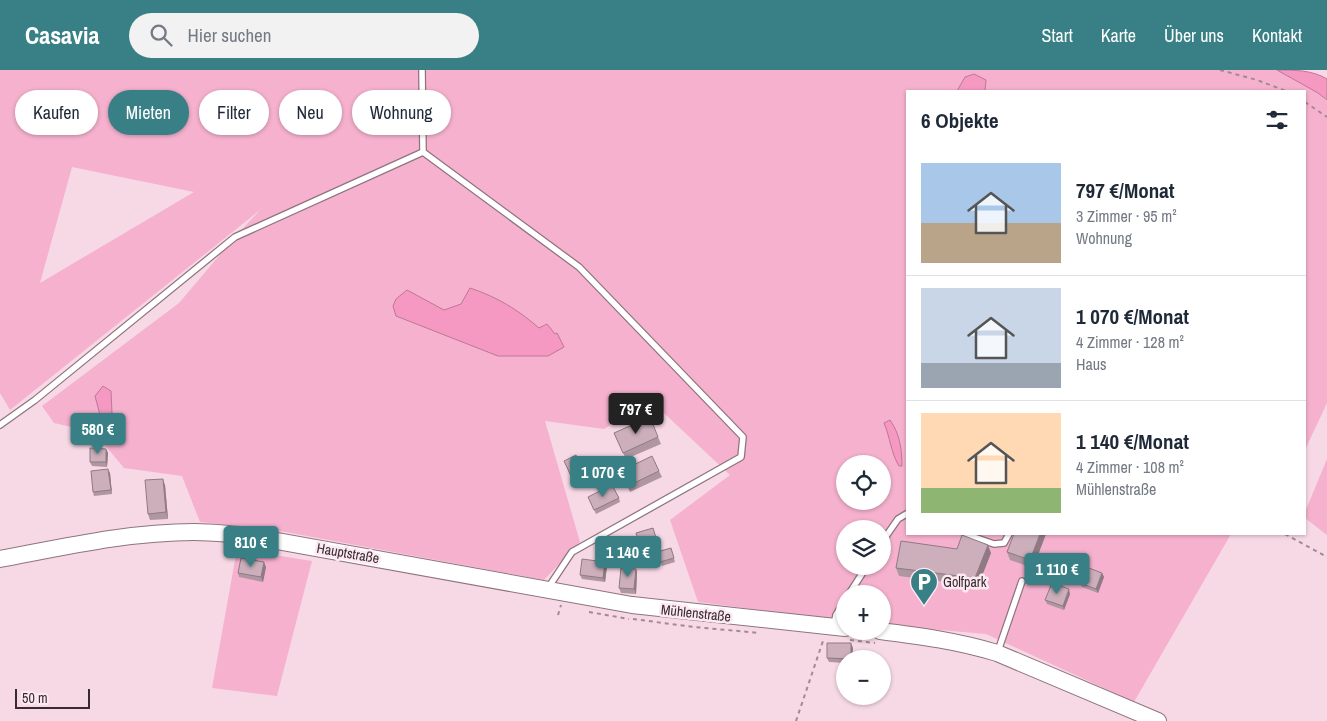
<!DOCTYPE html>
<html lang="de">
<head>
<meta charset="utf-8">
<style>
  body { margin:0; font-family:"Archivo Narrow",sans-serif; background:#f2f2f3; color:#1f2937; height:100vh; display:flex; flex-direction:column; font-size:19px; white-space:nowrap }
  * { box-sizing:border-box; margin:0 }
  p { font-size:16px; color:#747a83 }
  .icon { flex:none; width:28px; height:28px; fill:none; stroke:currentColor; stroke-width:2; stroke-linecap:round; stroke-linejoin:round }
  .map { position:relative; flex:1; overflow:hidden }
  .sheet { position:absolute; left:906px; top:20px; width:400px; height:445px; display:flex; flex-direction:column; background:#fff; border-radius:0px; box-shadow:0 1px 4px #0004 }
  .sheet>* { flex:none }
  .guide { position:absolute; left:15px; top:20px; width:475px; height:45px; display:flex; gap:10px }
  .fabs { position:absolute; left:836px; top:385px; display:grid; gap:10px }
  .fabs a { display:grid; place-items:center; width:55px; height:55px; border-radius:50%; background:#fff; box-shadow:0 1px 4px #0004; font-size:25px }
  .scale { position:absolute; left:15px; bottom:12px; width:75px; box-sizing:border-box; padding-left:5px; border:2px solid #372b30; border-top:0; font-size:14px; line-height:18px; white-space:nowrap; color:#372b30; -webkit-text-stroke:4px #fce9f1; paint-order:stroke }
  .price { position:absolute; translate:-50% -42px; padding:0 11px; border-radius:5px; background:#388085; color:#fff; font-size:16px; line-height:32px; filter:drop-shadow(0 1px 2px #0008) }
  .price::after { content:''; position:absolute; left:50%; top:30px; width:15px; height:11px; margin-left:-8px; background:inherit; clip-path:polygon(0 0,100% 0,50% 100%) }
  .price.current { background:#222; color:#fff }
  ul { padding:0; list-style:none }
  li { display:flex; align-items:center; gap:15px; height:125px; padding:0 15px }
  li+li { border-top:1px solid #e0e1e3 }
  li span { display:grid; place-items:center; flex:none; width:140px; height:100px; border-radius:0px; color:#555 }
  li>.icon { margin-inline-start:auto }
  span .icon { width:60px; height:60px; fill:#fffc; stroke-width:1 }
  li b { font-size:21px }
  h2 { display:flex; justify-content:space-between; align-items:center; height:60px; padding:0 15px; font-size:21px }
  .pill { padding:0 18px; border-radius:22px; background:#fff; box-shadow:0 1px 4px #0004; font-size:18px; line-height:45px }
  .pill.current { background:#388085; color:#fff }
  header { display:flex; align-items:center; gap:30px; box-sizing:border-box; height:70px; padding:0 25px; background:#388085; color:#fff }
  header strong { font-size:24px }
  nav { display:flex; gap:28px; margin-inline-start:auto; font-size:18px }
  .search { width:350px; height:45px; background:#f2f2f3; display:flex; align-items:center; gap:12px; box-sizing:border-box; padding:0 18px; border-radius:28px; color:#747a83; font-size:19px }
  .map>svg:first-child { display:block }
  .green { fill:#f5b1ce; fill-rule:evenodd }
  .water { fill:#f599c2; stroke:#bc7896 }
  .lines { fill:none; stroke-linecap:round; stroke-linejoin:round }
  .service-casing { stroke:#8e747f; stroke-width:8 }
  .secondary-casing { stroke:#8e747f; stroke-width:18 }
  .path { stroke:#a08a93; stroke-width:2; stroke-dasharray:4 4; stroke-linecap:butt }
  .service { stroke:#fff; stroke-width:5.5 }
  .secondary { stroke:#fff; stroke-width:16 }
  .wall { fill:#af96a1 }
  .shaded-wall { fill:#8f7a83 }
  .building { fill:#ccafbb; stroke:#8f7a83 }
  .labels { text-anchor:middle; stroke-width:5; stroke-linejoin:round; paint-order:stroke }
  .street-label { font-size:14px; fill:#372b30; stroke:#fce9f1 }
  .poi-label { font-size:14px; fill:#372b30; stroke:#fce9f1; text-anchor:start }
</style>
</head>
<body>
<header>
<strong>Casavia</strong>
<div class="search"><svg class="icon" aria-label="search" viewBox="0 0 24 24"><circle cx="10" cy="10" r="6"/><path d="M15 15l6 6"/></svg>Hier suchen</div>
<nav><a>Start</a><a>Karte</a><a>Über uns</a><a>Kontakt</a></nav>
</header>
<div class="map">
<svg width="1327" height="651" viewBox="0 0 1327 651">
  <rect width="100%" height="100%" fill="#f7d9e5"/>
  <g class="green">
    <path d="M0,0H1277L1318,23L1327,31V333L1305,380V21H908V464H1231L1134,632L986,564L883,555L882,524H845V551L698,532L670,450L730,405L651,331L604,359L545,351L580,472L544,510L264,458L200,452L182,406L124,398L94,362L54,353L42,336L179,233L235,167L260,140L10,340L0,323ZM72,97L194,122L40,213ZM845,394H882V431H845ZM845,459H882V496H845Z"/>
    <path d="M1327,389V465L1305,448V442Z"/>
    <path d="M237,479L312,491L277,626L212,618Z"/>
  </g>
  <g class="water">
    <path d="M1277,0C1295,0 1312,0 1327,9V30L1318,23Z"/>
    <path d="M974,4L986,10L985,21H957L965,7Z"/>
    <path d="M470,218C497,227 517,239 539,258L547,254L555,264L557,263L564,277L548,286H498L396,246L393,236L396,229L407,220L444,240L461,234Z"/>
    <path d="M103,316L111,321L112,343L100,345L95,326Z"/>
    <path d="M890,350C900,364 902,380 902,396H899C891,383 890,367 884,353Z"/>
  </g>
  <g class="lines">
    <defs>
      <g id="service">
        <path d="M423,82L579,197L743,367L741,387L572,482L548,518"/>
        <path d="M0,355L35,330L235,167L423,82L422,0"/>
        <path d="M965,464L994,474L1004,473L1009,464"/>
        <path d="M882,472L898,449L908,443"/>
        <path d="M849,524L867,496"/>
        <path d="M834,555L836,545L845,530"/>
        <path d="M998,581L1022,511"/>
      </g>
      <g id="secondary">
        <path d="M0,489C64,477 129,462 194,462C211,462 228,464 244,465L632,535L845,558"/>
        <path d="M880,561C920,566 958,571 997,583L1158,651"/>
      </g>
    </defs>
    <use href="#service" class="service-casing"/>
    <use href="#secondary" class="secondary-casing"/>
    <g class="path">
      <path d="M1220,0L1257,10L1286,21"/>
      <path d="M1305,32L1327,47"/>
      <path d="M1285,464L1327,487"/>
      <path d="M589,542L629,549"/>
      <path d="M558,545L561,535"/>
      <path d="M633,549L694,557L760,563"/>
      <path d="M850,570L875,573"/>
      <path d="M796,651L824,568"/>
    </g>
    <use href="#service" class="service"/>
    <use href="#secondary" class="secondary"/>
  </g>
  <g class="wall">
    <path d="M614,363L658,367L661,374L626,389Z"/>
    <path d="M106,379L108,383L107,397L92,396L90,392Z"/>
    <path d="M564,391L584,402L586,407L574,412Z"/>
    <path d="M621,401H659L662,407L630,422Z"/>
    <path d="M110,403L112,424L94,426L93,422Z"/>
    <path d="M165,415L168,449L150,450L148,444Z"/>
    <path d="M588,427L619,428L620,432L596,444Z"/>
    <path d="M653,458L658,475L642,480L636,463Z"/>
    <path d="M1014,464H1046L1033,498L1010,490L1007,482Z"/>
    <path d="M671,478L675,492L662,496L657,482Z"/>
    <path d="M957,479L991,483L978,516L899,506L896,498Z"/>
    <path d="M607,496L605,512L582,509L580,505Z"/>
    <path d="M266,497L263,512L239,507L238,503Z"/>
    <path d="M636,499L637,503L636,524L621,523L619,518Z"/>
    <path d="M1102,503L1104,507L1098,523L1082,517L1080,513Z"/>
    <path d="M1070,524L1064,540L1047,534L1045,530Z"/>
    <path d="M853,578L852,589H845V593L829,592L827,588Z"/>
  </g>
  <g class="shaded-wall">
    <path d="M106,379L108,383L107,397L106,392Z"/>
    <path d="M108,399L110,403L112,424L111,420Z"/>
    <path d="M163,409L165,415L168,449L166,442Z"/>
    <path d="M1040,464H1046L1033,498L1030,490Z"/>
    <path d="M988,475L991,483L978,516L975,508Z"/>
    <path d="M264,492L266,497L263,512L261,507Z"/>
    <path d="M605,492L607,496L605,512L603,508Z"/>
    <path d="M636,499L637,503L636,524L634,519Z"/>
    <path d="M1102,503L1104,507L1098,523L1096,519Z"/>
    <path d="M1069,519L1070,524L1064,540L1063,536Z"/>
    <path d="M851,573L853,578L852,589H851Z"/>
  </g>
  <g class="building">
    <path d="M650,347L658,367L623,383L614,363Z"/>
    <path d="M90,378L106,379V392H90Z"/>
    <path d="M576,385L584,402L572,408L564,391Z"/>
    <path d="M652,386L659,401L628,416L621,401Z"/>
    <path d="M108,399L111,420L93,422L91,401Z"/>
    <path d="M163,409L166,442L148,444L145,410Z"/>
    <path d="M612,415L619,428L594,440L588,427Z"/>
    <path d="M653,458L657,471L640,476L636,463Z"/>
    <path d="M1014,464H1040L1030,490L1007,482Z"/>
    <path d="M962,465L988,475L975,508L896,498L901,471L957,479Z"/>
    <path d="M671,478L674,488L660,492L657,482Z"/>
    <path d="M241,488L264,492L261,507L238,503Z"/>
    <path d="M582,489L605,492L603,508L580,505Z"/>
    <path d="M1086,497L1102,503L1096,519L1080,513Z"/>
    <path d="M621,498L636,499L634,519L619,518Z"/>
    <path d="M1052,513L1069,519L1063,536L1045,530Z"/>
    <path d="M827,573H851V589L827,588Z"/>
  </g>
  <defs>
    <symbol id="parking-pin" viewBox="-11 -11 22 30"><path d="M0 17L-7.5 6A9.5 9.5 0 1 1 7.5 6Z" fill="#388085" stroke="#fce9f1"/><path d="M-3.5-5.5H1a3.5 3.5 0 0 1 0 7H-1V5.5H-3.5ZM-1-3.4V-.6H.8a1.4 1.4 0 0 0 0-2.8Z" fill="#fff"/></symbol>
  </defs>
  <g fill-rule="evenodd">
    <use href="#parking-pin" x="908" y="496" width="32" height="43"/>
  </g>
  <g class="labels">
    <g class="street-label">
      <text transform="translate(348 483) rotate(10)" y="5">Hauptstraße</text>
      <text transform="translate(696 543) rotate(6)" y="5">Mühlenstraße</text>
    </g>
    <g class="poi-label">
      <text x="943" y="517">Golfpark</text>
    </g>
  </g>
</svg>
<div class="fabs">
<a><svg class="icon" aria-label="locate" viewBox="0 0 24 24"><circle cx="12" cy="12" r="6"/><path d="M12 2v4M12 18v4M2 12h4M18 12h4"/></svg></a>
<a><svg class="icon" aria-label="layers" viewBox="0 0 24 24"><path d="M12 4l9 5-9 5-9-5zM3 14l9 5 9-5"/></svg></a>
<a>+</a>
<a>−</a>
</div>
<div class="scale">50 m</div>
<b class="price current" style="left:636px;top:365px">797 €</b>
<b class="price" style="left:98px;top:385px">580 €</b>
<b class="price" style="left:603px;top:428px">1 070 €</b>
<b class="price" style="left:251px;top:498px">810 €</b>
<b class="price" style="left:628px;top:508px">1 140 €</b>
<b class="price" style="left:1057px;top:525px">1 110 €</b>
<div class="guide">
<a class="pill">Kaufen</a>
<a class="pill current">Mieten</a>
<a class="pill">Filter</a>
<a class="pill">Neu</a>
<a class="pill">Wohnung</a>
</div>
<section class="sheet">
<h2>6 Objekte<svg class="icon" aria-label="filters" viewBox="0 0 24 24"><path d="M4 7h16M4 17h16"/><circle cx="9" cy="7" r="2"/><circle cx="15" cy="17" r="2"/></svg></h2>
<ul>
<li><span style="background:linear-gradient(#a9c7e8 60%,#b9a48a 0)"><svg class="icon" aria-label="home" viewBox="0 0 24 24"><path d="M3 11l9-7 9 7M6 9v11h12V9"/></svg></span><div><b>797 €/Monat</b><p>3 Zimmer · 95 m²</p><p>Wohnung</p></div></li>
<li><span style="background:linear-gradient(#c9d6e8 75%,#9aa5b1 0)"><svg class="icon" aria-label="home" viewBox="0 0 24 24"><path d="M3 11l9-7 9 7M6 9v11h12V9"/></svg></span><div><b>1 070 €/Monat</b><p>4 Zimmer · 128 m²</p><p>Haus</p></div></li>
<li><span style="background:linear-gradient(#ffd9b3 75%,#8fb573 0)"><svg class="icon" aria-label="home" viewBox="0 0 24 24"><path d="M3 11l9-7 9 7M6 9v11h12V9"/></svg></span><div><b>1 140 €/Monat</b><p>4 Zimmer · 108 m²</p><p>Mühlenstraße</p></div></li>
</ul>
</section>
</div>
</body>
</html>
